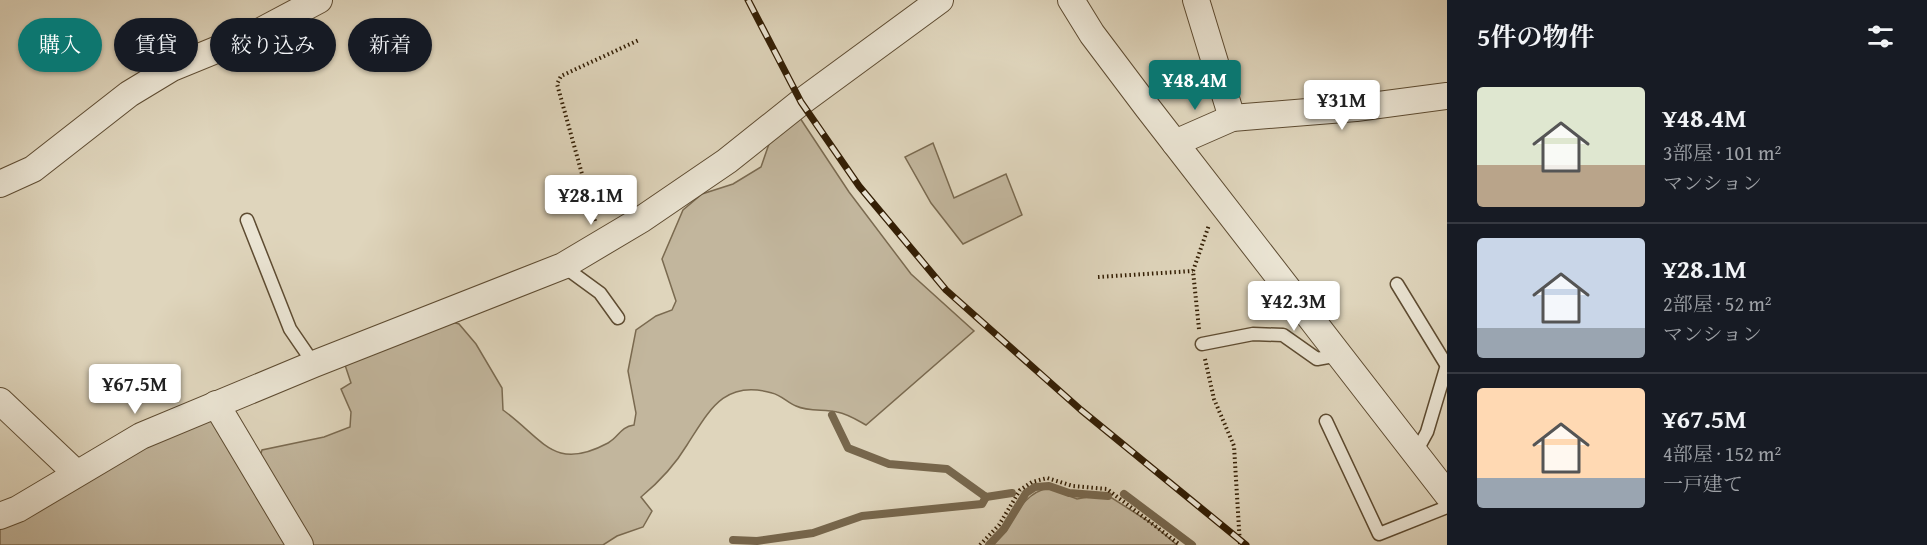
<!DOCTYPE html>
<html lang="ja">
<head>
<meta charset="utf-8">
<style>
  body { margin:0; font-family:"Gentium Book Plus","Noto Serif JP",serif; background:#20242c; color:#f1f3f6; height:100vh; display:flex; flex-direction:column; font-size:22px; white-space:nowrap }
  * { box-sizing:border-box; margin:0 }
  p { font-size:20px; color:#9ea1a6 }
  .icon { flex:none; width:33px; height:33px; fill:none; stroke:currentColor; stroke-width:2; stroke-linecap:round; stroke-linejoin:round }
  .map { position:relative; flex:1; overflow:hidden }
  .panel { display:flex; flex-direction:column; background:#171b24; width:480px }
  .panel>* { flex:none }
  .banner { position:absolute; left:18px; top:18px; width:570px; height:54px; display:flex; gap:12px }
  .price { position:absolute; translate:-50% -51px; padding:0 14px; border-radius:6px; background:#fff; color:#222; font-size:20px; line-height:39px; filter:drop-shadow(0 2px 3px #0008) }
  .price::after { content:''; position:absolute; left:50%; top:36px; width:18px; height:14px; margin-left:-9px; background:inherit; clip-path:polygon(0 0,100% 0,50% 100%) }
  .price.on { background:#0f766e; color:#fff }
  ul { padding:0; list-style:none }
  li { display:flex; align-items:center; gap:18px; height:150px; padding:0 30px }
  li+li { border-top:2px solid #363941 }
  li span { display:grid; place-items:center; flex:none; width:168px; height:120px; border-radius:6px; color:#555 }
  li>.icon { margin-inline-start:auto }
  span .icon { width:72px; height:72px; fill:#fffc; stroke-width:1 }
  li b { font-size:26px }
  h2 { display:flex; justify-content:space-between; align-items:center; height:72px; padding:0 30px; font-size:26px }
  .chip { padding:0 21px; border-radius:27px; background:#171b24; box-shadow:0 2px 4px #0004; font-size:21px; line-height:54px }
  .chip.on { background:#0f766e; color:#fff }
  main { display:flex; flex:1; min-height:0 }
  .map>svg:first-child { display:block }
  .green { fill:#c2b69d; stroke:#7a6a50; stroke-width:1.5 }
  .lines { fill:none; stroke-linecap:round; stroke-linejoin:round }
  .stream { stroke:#77674d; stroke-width:8 }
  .service-casing { stroke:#5e4c32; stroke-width:15 }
  .minor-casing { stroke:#5e4c32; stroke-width:28 }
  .path { stroke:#331e04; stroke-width:4; stroke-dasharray:1.5 3; stroke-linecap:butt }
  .service { stroke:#eae4d3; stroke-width:12 }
  .minor { stroke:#eae4d3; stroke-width:26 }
  .rail-casing { stroke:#331e04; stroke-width:7 }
  .rail { stroke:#eae4d3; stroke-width:4.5; stroke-dasharray:14; stroke-linecap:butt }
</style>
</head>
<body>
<main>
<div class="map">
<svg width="1447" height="545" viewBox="0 0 1447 545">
  <rect width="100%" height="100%" fill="#dfd5bc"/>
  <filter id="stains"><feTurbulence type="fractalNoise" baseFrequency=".00333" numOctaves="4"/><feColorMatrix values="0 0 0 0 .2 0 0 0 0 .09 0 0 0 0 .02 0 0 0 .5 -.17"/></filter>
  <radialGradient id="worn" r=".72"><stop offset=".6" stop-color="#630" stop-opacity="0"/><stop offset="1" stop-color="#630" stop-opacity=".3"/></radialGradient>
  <g class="green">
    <path d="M800,118L849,192L911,274L974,331L866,425C857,420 848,414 837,412C824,409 809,412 796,406C788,403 781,395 772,393C724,379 709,411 687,445C675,465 659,482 641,497L652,511L643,527L617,536L603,545H311L260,456L262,450L324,437L350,427L351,412L341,389L351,383L343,359L442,319L459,324L476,344L502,388L503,410C544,440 554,472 608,443C619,437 620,427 634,425L636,413L628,371L636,330L656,316L672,310L676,301L662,259L683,210L702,194L733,184L761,167L770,141Z"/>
    <path d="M933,143L954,198L1006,174L1022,215L963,244L931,203L905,157Z"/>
    <path d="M215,412L288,545H0V521Z"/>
    <path d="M1049,488L1077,499L1093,496L1112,498L1151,523L1177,545H993C1012,525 1020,493 1049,488Z"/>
  </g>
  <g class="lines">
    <g class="stream">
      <path d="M832,415L848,448L889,464L947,469L986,497L1012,493"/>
      <path d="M1124,494L1192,545"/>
      <path d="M733,540L757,541L813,533L862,516L982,504L986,497"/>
      <path d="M989,545L1004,529L1026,493L1035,487L1049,486L1069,493L1108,496"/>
    </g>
    <defs>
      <g id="service">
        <path d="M247,220L290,329L314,364"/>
        <path d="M563,266L600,293L618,318"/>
        <path d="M1397,284L1447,366"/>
        <path d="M1202,344L1253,334L1283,335L1317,359L1339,355"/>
        <path d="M1326,421L1379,534L1447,507"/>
        <path d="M1415,454L1427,432L1447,365"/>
      </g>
      <g id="minor">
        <path d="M1071,0L1092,34L1147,107L1447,494"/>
        <path d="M1196,0L1232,118"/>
        <path d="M1175,143L1232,118L1356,108L1447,96"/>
        <path d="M0,184L33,169L129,94L172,68L255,34L319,0"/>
        <path d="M0,401L76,473"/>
        <path d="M216,404L300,545"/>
        <path d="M0,516L18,509L141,436L314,364L563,266L642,219L727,161L801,102L940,0"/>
      </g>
    </defs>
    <use href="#service" class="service-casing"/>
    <use href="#minor" class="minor-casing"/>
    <g class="path">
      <path d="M595,221L557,84L561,76L639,40"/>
      <path d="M1098,277L1193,271"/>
      <path d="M1199,329L1193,271L1209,225"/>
      <path d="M1205,359L1214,399L1234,446L1240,545"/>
      <path d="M980,545L999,525L1020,490L1032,482L1047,478L1073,486L1107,489L1180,545"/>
    </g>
    <use href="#service" class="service"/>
    <use href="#minor" class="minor"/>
    <defs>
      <path id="rail" d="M748,0L801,102L859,186L946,290L1081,410L1246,545"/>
    </defs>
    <use href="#rail" class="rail-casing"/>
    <use href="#rail" class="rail"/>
  </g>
  <rect width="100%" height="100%" filter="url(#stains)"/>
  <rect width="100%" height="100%" fill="url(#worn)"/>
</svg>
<b class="price on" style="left:1195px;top:111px">¥48.4M</b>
<b class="price" style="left:1342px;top:131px">¥31M</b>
<b class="price" style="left:591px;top:226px">¥28.1M</b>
<b class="price" style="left:1294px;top:332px">¥42.3M</b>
<b class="price" style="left:135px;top:415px">¥67.5M</b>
<div class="banner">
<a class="chip on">購入</a>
<a class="chip">賃貸</a>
<a class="chip">絞り込み</a>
<a class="chip">新着</a>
</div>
</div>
<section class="panel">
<h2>5件の物件<svg class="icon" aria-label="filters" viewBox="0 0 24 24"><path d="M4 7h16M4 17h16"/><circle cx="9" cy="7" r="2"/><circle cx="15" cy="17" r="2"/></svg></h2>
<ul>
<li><span style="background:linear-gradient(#dfe7d0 65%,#b9a48a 0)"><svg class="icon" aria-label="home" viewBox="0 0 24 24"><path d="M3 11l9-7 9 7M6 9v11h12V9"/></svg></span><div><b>¥48.4M</b><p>3部屋 · 101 m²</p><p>マンション</p></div></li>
<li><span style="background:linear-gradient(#c9d6e8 75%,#9aa5b1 0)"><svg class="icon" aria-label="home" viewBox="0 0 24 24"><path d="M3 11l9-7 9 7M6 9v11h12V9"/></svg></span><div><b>¥28.1M</b><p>2部屋 · 52 m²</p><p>マンション</p></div></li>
<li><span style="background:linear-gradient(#ffd9b3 75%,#9aa5b1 0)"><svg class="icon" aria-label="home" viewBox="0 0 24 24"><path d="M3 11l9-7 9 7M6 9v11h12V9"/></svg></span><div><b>¥67.5M</b><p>4部屋 · 152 m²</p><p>一戸建て</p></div></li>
</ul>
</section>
</main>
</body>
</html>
